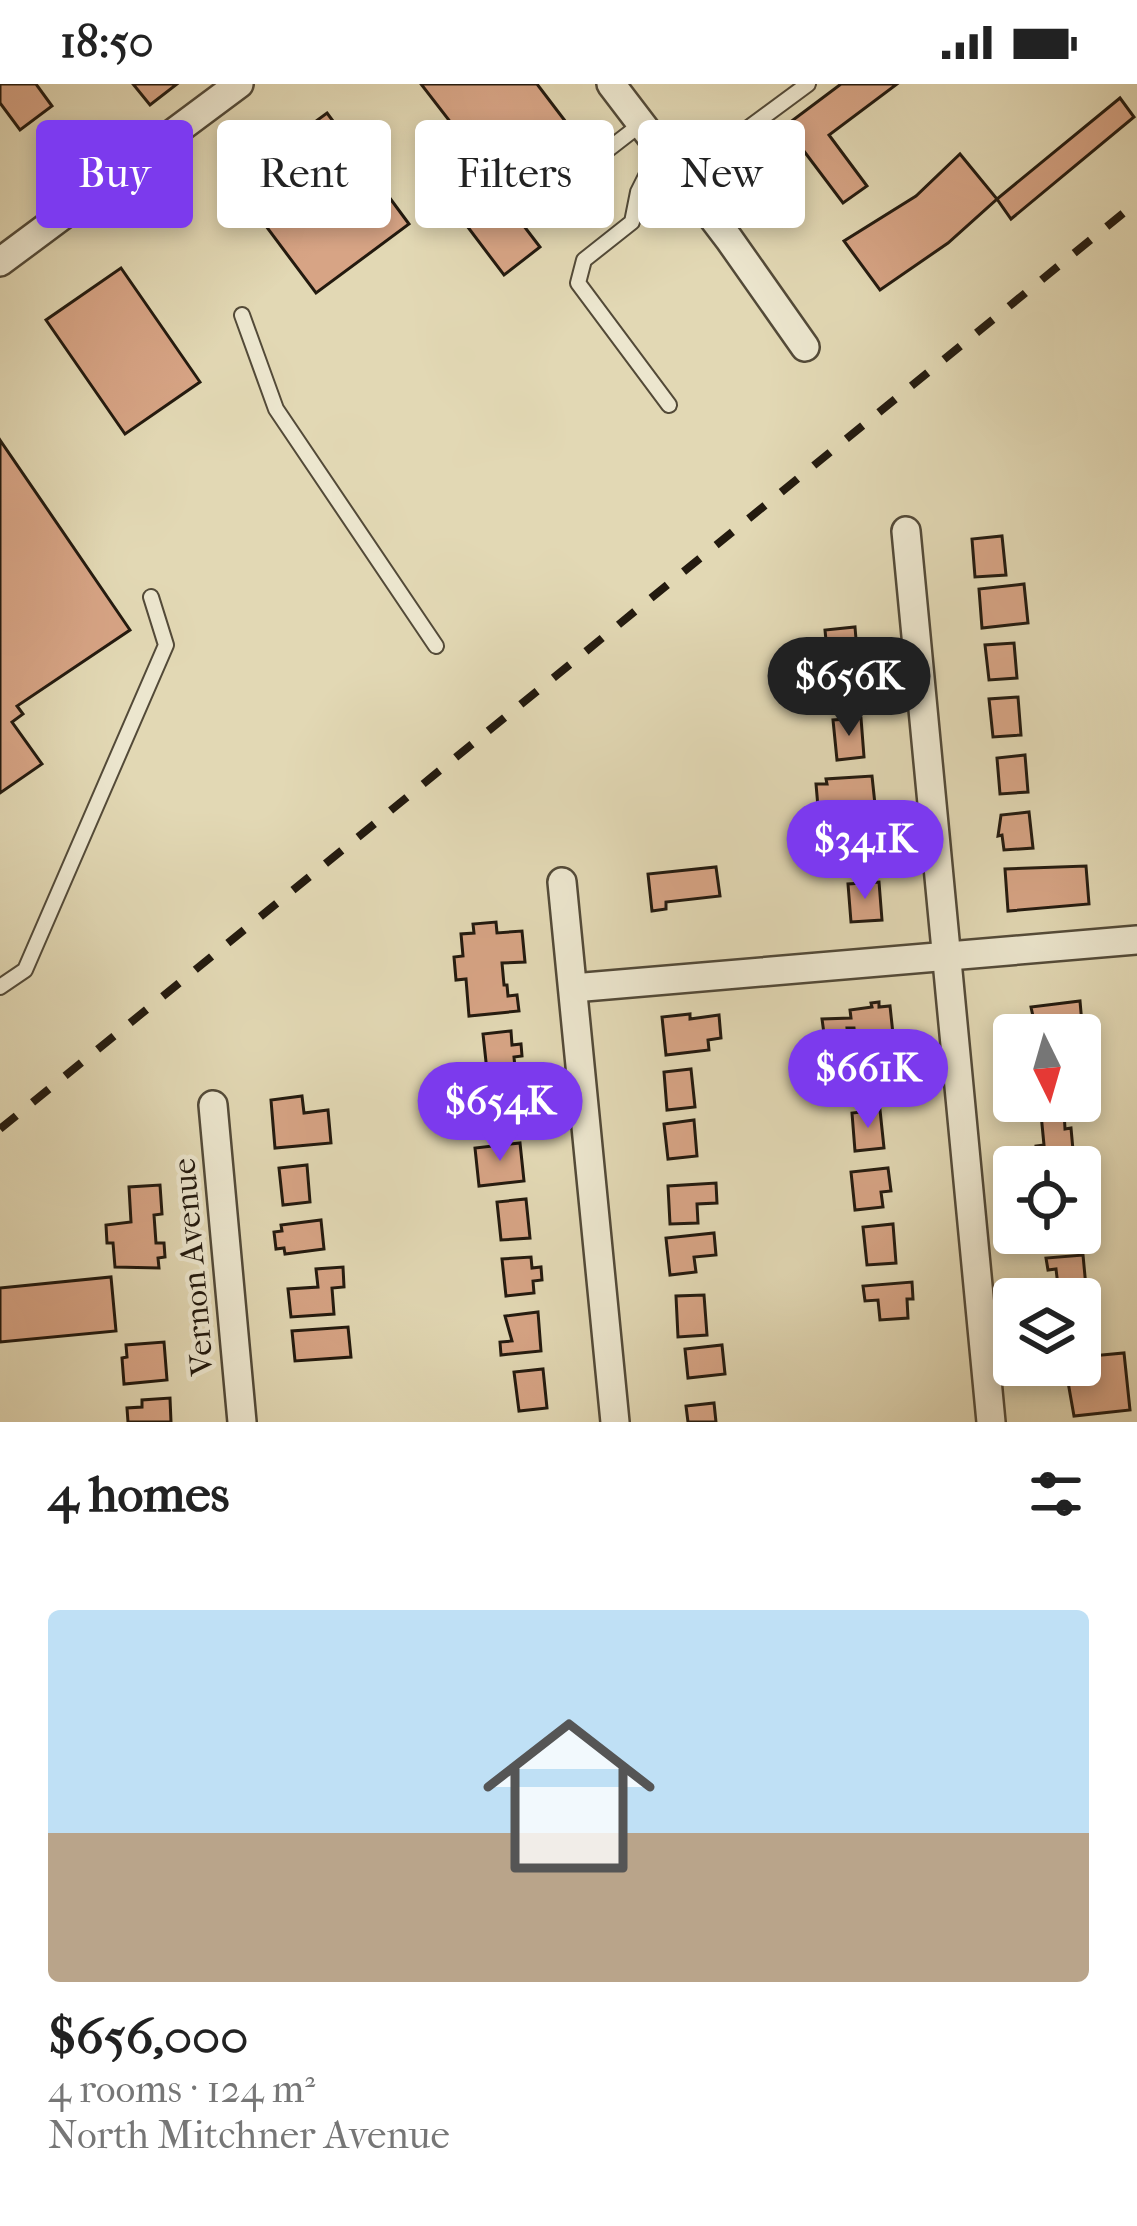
<!DOCTYPE html>
<html lang="en">
<head>
<meta charset="utf-8">
<style>
  body { margin:0; font-family:"IM FELL French Canon",serif; background:#f6f6f6; color:#222; height:100vh; display:flex; flex-direction:column; font-size:45px; white-space:nowrap }
  * { box-sizing:border-box; margin:0 }
  p { font-size:39px; color:#767676 }
  .icon { flex:none; width:66px; height:66px; fill:none; stroke:currentColor; stroke-width:2; stroke-linecap:round; stroke-linejoin:round }
  .map { position:relative; height:1338px; overflow:hidden }
  .panel { display:flex; flex-direction:column; background:#fff; flex:1 }
  .panel>* { flex:none }
  .guide { position:absolute; left:36px; top:36px; width:1065px; height:108px; display:flex; gap:24px }
  .needle { width:78px; rotate:175deg }
  .buttons { position:absolute; left:993px; top:930px; display:grid; gap:24px }
  .buttons a { display:grid; place-items:center; width:108px; height:108px; border-radius:12px; background:#fff; box-shadow:0 6px 18px #0003; font-size:60px }
  .price { position:absolute; translate:-50% -102px; padding:0 27px; border-radius:42px; background:#7c3aed; color:#fff; font-size:39px; line-height:78px; filter:drop-shadow(0 3px 6px #0008) }
  .price::after { content:''; position:absolute; left:50%; top:72px; width:36px; height:27px; margin-left:-18px; background:inherit; clip-path:polygon(0 0,100% 0,50% 100%) }
  .price.current { background:#222; color:#fff }
  ul { padding:0; list-style:none }
  li { display:grid; align-content:center; gap:24px; height:636px; padding:0 48px }
  li+li { border-top:3px solid #e0e0e0 }
  li span { display:grid; place-items:center; height:372px; border-radius:12px; color:#555 }
  li>.icon { margin-inline-start:auto }
  span .icon { width:216px; height:216px; fill:#fffc; stroke-width:1 }
  li b { font-size:51px }
  h2 { display:flex; justify-content:space-between; align-items:center; height:144px; padding:0 48px; font-size:51px }
  .pill { padding:0 42px; border-radius:12px; background:#fff; box-shadow:0 6px 18px #0003; font-size:42px; line-height:108px }
  .pill.current { background:#7c3aed; color:#fff }
  .status { display:flex; justify-content:space-between; align-items:center; height:84px; padding:0 60px; background:#fff; direction:ltr }
  .status svg { height:33px; fill:currentColor }
  .map>svg:first-child { display:block }
  .building { fill:#d7a485; stroke:#231a0f; stroke-width:3 }
  .lines { fill:none; stroke-linecap:round; stroke-linejoin:round }
  .lane-casing { stroke:#534a38; stroke-width:18 }
  .street-casing { stroke:#534a38; stroke-width:32 }
  .lane { stroke:#ece6ce; stroke-width:14 }
  .street { stroke:#ece6ce; stroke-width:27 }
  .rail { stroke:#231a0f; stroke-width:8; stroke-dasharray:21 21; stroke-linecap:butt }
  .labels { text-anchor:middle; stroke-width:9; stroke-linejoin:round; paint-order:stroke }
  .street-label { font-size:33px; fill:#231a0f; stroke:#ece6ce }
</style>
</head>
<body>
<div class="status"><b>18:50</b><svg viewBox="0 0 49 12"><path d="M0 12V9h3v3zM5 12V6h3v6zM10 12V3h3v9zM15 12V0h3v12zM26 1h20v11H26zM47 4h2v5h-2z"/></svg></div>
<div class="map">
<svg width="1137" height="1338" viewBox="0 0 1137 1338">
  <rect width="100%" height="100%" fill="#e2d8b4"/>
  <filter id="stains"><feTurbulence type="fractalNoise" baseFrequency=".00167" numOctaves="4"/><feColorMatrix values="0 0 0 0 .2 0 0 0 0 .09 0 0 0 0 .02 0 0 0 .5 -.17"/></filter>
  <radialGradient id="worn" r=".72"><stop offset=".6" stop-color="#630" stop-opacity="0"/><stop offset="1" stop-color="#630" stop-opacity=".3"/></radialGradient>
  <g class="building">
    <path d="M0,0H36L52,22L20,46L0,19Z"/>
    <path d="M133,0H177L150,21Z"/>
    <path d="M421,0H537L572,46L499,101Z"/>
    <path d="M841,0H897L829,51L867,102L843,119L785,42Z"/>
    <path d="M1120,14L1134,33L1011,135L997,115Z"/>
    <path d="M327,29L409,140L316,209L233,98Z"/>
    <path d="M960,70L997,115L948,159L880,206L844,157L916,112Z"/>
    <path d="M497,107L540,163L504,191L461,134Z"/>
    <path d="M121,184L200,298L125,350L46,236Z"/>
    <path d="M0,356L130,546L17,622L23,630L12,638L42,680L0,709Z"/>
    <path d="M1002,452L1006,491L975,493L972,455Z"/>
    <path d="M1024,500L1028,539L982,544L979,505Z"/>
    <path d="M855,543L861,616L832,618L825,546Z"/>
    <path d="M1014,559L1017,594L989,596L985,561Z"/>
    <path d="M1018,613L1021,651L993,653L989,615Z"/>
    <path d="M861,634L864,673L837,676L833,636Z"/>
    <path d="M1025,671L1028,708L1000,710L997,674Z"/>
    <path d="M872,692L876,730L807,736L806,724L818,723L816,700H827L826,695Z"/>
    <path d="M1029,728L1033,764L1004,766L1002,751L998,752L1001,731Z"/>
    <path d="M873,747L876,786L826,790L822,751Z"/>
    <path d="M1086,782L1089,820L1008,827L1005,785Z"/>
    <path d="M716,783L720,812L666,818V825L652,827L648,790Z"/>
    <path d="M879,798L882,836L851,838L848,800Z"/>
    <path d="M496,838L497,849L522,847L525,878L502,879L504,901H507L508,912L517,911L519,927L469,932L466,895L456,896L454,873L463,872L461,850L474,849L473,840Z"/>
    <path d="M1080,917L1082,940L1070,942L1071,948L1037,951L1031,923Z"/>
    <path d="M879,918V923L890,922L893,950L855,954L854,944H847L848,954L825,957L822,935L851,934L850,926L872,923L871,919Z"/>
    <path d="M690,930V935L719,931L721,954L708,956L709,966L666,971L662,933Z"/>
    <path d="M511,947L512,961L521,960L522,972L514,973L515,984L487,987L483,950Z"/>
    <path d="M887,970L892,971L893,979L888,980L891,1008L862,1010L859,972Z"/>
    <path d="M691,985L695,1023L667,1026L664,988Z"/>
    <path d="M515,1003L519,1041L491,1044L487,1006Z"/>
    <path d="M302,1012L304,1029L328,1026L331,1059L275,1064L271,1016Z"/>
    <path d="M880,1026L884,1064L855,1067L852,1029Z"/>
    <path d="M1064,1027L1065,1045L1071,1044L1074,1077L1038,1081L1036,1062L1044,1061L1041,1030Z"/>
    <path d="M694,1036L697,1072L668,1075L664,1040Z"/>
    <path d="M520,1059L524,1097L479,1102L475,1064Z"/>
    <path d="M307,1081L310,1118L283,1121L279,1084Z"/>
    <path d="M888,1084L891,1107L881,1108L883,1123L855,1126L851,1088Z"/>
    <path d="M716,1099L717,1119L697,1120L698,1139L670,1140L668,1102Z"/>
    <path d="M160,1101L162,1130L154,1131L156,1159H164L165,1173L158,1174L159,1184L115,1183L113,1159H107L106,1141L131,1138L129,1103Z"/>
    <path d="M526,1115L530,1154L501,1156L497,1118Z"/>
    <path d="M321,1136L324,1165L285,1170L284,1164L276,1165L274,1148L282,1147L281,1141Z"/>
    <path d="M893,1140L896,1179L867,1181L863,1143Z"/>
    <path d="M714,1149L716,1171L694,1173L696,1188L670,1191L666,1154Z"/>
    <path d="M1083,1171L1086,1203L1078,1204L1079,1215H1056L1059,1210L1056,1185L1048,1186L1046,1174Z"/>
    <path d="M531,1173L532,1184L541,1183L542,1196L533,1197L534,1209L506,1212L502,1175Z"/>
    <path d="M343,1183L344,1203L332,1204L334,1230L291,1233L288,1205L318,1203L316,1185Z"/>
    <path d="M111,1193L116,1247L0,1258V1204Z"/>
    <path d="M912,1198L913,1215H907L908,1234L880,1236L878,1216L865,1217L863,1202Z"/>
    <path d="M704,1211L707,1251L678,1253L676,1212Z"/>
    <path d="M538,1228L541,1267L501,1271L500,1258L512,1257L505,1232Z"/>
    <path d="M348,1243L351,1273L295,1277L292,1247Z"/>
    <path d="M164,1258L167,1296L124,1300L122,1274L127,1273L126,1261Z"/>
    <path d="M722,1261L725,1290L688,1294L685,1265Z"/>
    <path d="M1124,1269L1130,1326L1074,1332L1065,1281H1080V1273Z"/>
    <path d="M543,1285L547,1324L519,1327L514,1288Z"/>
    <path d="M170,1314L171,1338H128L127,1324L142,1323V1316Z"/>
    <path d="M714,1319L716,1338H688L686,1322Z"/>
  </g>
  <g class="lines">
    <defs>
      <g id="lane">
        <path d="M660,64L638,108L632,138L584,176L578,199L669,321"/>
        <path d="M682,93L808,0"/>
        <path d="M530,126L641,40"/>
        <path d="M242,231L276,325L436,562"/>
        <path d="M0,903L25,886L166,561L151,513"/>
      </g>
      <g id="street">
        <path d="M611,0L729,155L805,263"/>
        <path d="M0,178L239,0"/>
        <path d="M906,447L991,1338"/>
        <path d="M562,798L615,1338"/>
        <path d="M573,904L1137,856"/>
        <path d="M213,1021L242,1338"/>
      </g>
    </defs>
    <use href="#lane" class="lane-casing"/>
    <use href="#street" class="street-casing"/>
    <use href="#lane" class="lane"/>
    <use href="#street" class="street"/>
    <path class="rail" d="M0,1045L1137,118"/>
  </g>
  <g class="labels">
    <g class="street-label">
      <text transform="translate(192 1183) rotate(-95)" y="12">Vernon Avenue</text>
    </g>
  </g>
  <rect width="100%" height="100%" filter="url(#stains)"/>
  <rect width="100%" height="100%" fill="url(#worn)"/>
</svg>
<div class="buttons">
<a><svg class="needle" viewBox="-14 -14 28 28"><path d="M0-13l5 13h-10z" fill="#e53935"/><path d="M0 13l5-13h-10z" fill="#767676"/></svg></a>
<a><svg class="icon" aria-label="locate" viewBox="0 0 24 24"><circle cx="12" cy="12" r="6"/><path d="M12 2v4M12 18v4M2 12h4M18 12h4"/></svg></a>
<a><svg class="icon" aria-label="layers" viewBox="0 0 24 24"><path d="M12 4l9 5-9 5-9-5zM3 14l9 5 9-5"/></svg></a>
</div>
<b class="price current" style="left:849px;top:655px">$656K</b>
<b class="price" style="left:865px;top:818px">$341K</b>
<b class="price" style="left:868px;top:1047px">$661K</b>
<b class="price" style="left:500px;top:1080px">$654K</b>
<div class="guide">
<a class="pill current">Buy</a>
<a class="pill">Rent</a>
<a class="pill">Filters</a>
<a class="pill">New</a>
</div>
</div>
<section class="panel">
<h2>4 homes<svg class="icon" aria-label="filters" viewBox="0 0 24 24"><path d="M4 7h16M4 17h16"/><circle cx="9" cy="7" r="2"/><circle cx="15" cy="17" r="2"/></svg></h2>
<ul>
<li><span style="background:linear-gradient(#bfe0f5 60%,#b9a48a 0)"><svg class="icon" aria-label="home" viewBox="0 0 24 24"><path d="M3 11l9-7 9 7M6 9v11h12V9"/></svg></span><div><b>$656,000</b><p>4 rooms · 124 m²</p><p>North Mitchner Avenue</p></div></li>
</ul>
</section>
</body>
</html>
